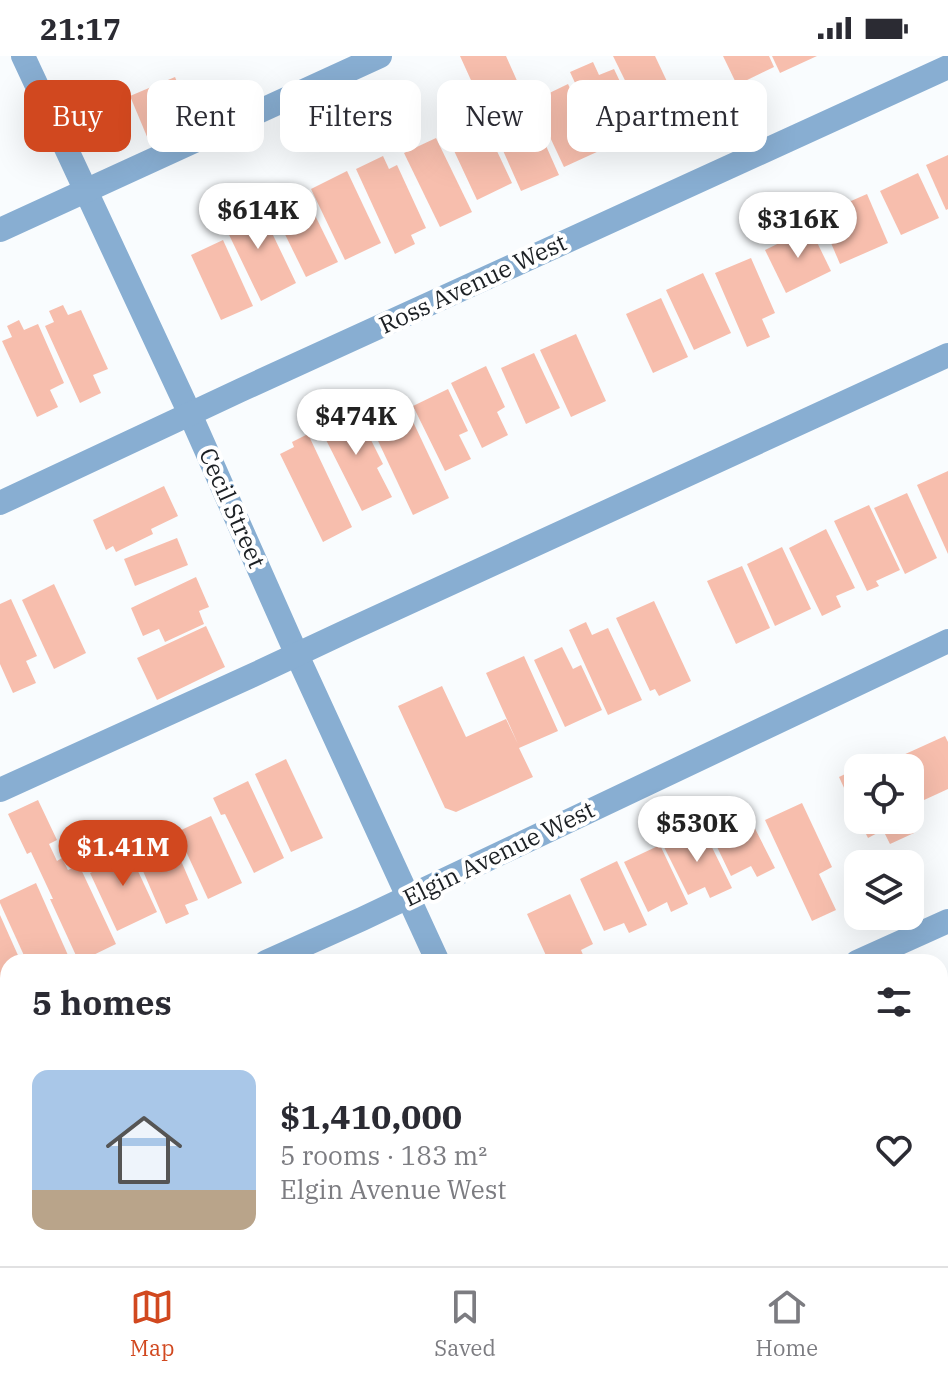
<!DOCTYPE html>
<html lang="en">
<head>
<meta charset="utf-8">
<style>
  body { margin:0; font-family:"IBM Plex Serif",serif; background:#f7f7f7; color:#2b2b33; height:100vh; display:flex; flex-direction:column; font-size:30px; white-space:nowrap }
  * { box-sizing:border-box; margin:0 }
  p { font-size:26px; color:#7c7c81 }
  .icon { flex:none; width:44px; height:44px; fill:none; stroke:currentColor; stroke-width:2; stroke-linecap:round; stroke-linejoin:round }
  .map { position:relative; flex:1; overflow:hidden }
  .drawer { position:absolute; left:0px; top:898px; width:948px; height:312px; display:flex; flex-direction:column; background:#fff; border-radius:24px 24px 0 0; box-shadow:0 8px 32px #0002 }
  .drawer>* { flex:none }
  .top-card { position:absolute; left:24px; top:24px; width:900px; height:72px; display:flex; gap:16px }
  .controls { position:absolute; left:844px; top:698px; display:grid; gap:16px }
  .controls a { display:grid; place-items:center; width:80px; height:80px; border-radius:16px; background:#fff; box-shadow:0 8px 32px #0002; font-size:40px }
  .price { position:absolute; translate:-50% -68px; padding:0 18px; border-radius:28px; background:#fff; color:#222; font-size:26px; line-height:52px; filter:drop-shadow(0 2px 4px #0008) }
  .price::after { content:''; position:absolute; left:50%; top:48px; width:24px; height:18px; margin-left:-12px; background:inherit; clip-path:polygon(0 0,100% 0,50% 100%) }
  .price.selected { background:#d1481f; color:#fff }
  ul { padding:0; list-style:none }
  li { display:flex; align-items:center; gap:24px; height:200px; padding:0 32px }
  li span { display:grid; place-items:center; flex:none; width:224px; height:160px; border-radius:16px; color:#555 }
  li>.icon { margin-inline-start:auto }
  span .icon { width:96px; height:96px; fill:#fffc; stroke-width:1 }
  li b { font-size:34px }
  h2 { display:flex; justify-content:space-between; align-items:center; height:96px; padding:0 32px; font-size:34px }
  .pill { padding:0 28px; border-radius:16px; background:#fff; box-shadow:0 8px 32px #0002; font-size:28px; line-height:72px }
  .pill.selected { background:#d1481f; color:#fff }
  .status { display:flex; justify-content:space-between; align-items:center; height:56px; padding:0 40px; background:#fff; direction:ltr }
  .status svg { height:22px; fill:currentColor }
  .tabs { display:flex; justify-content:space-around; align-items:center; height:112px; border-top:2px solid #e1e1e2; background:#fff; font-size:22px; color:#7c7c81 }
  .tabs a { display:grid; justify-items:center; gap:4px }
  .tabs .selected { color:#d1481f }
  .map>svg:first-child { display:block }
  .green { fill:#cee4f9 }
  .building { fill:#f7bead }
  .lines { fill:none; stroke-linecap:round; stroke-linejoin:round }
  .path { stroke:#a5a8ab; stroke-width:5; stroke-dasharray:6 6; stroke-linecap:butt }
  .minor { stroke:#88aed2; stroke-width:24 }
  .labels { text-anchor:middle; stroke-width:8; stroke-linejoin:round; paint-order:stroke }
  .street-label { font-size:24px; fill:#1c2024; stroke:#fff }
</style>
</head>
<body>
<div class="status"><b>21:17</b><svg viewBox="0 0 49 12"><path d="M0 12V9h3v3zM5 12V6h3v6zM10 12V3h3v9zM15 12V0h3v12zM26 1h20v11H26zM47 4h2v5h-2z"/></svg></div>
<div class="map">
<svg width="948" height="1210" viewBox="0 0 948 1210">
  <rect width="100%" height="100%" fill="#f9fcfe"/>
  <path class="green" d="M8,1062V1202H202L206,1210H0V1066Z"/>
  <g class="building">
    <path d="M460,0H506L559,119L521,135L493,72L501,69L493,51L485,55Z"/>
    <path d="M613,0H655L680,53L647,69Z"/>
    <path d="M723,0H769L774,11L737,29Z"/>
    <path d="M772,0H817L780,17Z"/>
    <path d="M593,6L599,19L614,13L643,74L605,92L570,16Z"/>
    <path d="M175,21L193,64L148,83L130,40Z"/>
    <path d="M568,28L599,95L564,111L533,45Z"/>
    <path d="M480,59L512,127L477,144L442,69L462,60L465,66Z"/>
    <path d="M436,82L472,156L440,171L404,97Z"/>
    <path d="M948,99V153L946,154L926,109Z"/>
    <path d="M383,100L389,113L397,109L426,172L411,179L415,188L395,198L356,113Z"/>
    <path d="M347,115L381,187L345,204L311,133Z"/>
    <path d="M918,117L939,162L901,179L880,135Z"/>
    <path d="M867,138L888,187L840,208L819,159Z"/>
    <path d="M306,141L338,206L306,221L274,156Z"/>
    <path d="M239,146L246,161L261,154L296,227L261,245L218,156Z"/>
    <path d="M810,172L831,215L786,237L765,194Z"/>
    <path d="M223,184L253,250L221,264L191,199Z"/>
    <path d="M751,202L775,257L762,263L770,281L747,291L715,217Z"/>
    <path d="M703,217L731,277L694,294L666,234Z"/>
    <path d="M661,242L688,301L653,317L626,258Z"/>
    <path d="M63,249L68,259L81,254L108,313L93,319L101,337L80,347L45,270L54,266L49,255Z"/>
    <path d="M19,264L24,274L38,268L64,327L50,334L58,351L37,361L2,285L12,281L7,270Z"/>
    <path d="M576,278L606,345L571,361L540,294Z"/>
    <path d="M534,297L560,352L526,368L501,312Z"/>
    <path d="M486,310L505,351L497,356L508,379L482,392L451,327Z"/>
    <path d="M448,333L468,375L459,379L471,403L445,415L413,350Z"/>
    <path d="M354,350L383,408L377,412L392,441L362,455L318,368Z"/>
    <path d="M407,353L449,442L413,459L371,370Z"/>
    <path d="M308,378L352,471L323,486L280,398L294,391L292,386Z"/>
    <path d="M948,415V498L917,429Z"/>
    <path d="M164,430L178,460L151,473L153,478L116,496L113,490L106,494L93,464Z"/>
    <path d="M907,437L937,502L905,518L874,452Z"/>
    <path d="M869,449L900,514L876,525L879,530L867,535L834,465Z"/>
    <path d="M826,473L855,532L836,540L841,551L822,560L789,492Z"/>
    <path d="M177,482L188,509L135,530L124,503Z"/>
    <path d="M782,491L811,553L775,570L747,508Z"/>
    <path d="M742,510L770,572L736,588L707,525Z"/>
    <path d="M196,521L209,551L199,555L204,568L165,586L159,573L143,580L131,552Z"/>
    <path d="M54,528L86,597L54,613L22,544Z"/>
    <path d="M11,543L37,600L26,605L36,627L13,637L0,608V548Z"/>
    <path d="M654,545L691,625L659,640L655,633L650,635L616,562Z"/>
    <path d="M586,566L592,579L608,572L642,644L608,659L569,574Z"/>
    <path d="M206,570L225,611L157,644L137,602Z"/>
    <path d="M562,591L573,613L581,609L602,654L565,671L534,604Z"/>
    <path d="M524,600L558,675L519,692L533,721L456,756L445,752L398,650L442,630L466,681L506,663L518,688L486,617Z"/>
    <path d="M945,680L948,686V733L911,750L910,712H893L890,705Z"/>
    <path d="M878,702L883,712H858V762L839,721Z"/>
    <path d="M286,703L323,782L291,796L255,718Z"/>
    <path d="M248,725L284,802L254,817L225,758L221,759L213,742Z"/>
    <path d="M38,744L57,784L49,788L57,805L62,802L68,814L79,809L116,888L79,906L50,843H53L31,796L27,798L8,758Z"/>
    <path d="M802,747L832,811L819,818L836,854L812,865L765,764Z"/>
    <path d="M744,751L775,812L757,821L751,810L731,820L707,770Z"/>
    <path d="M211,760L242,827L208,843L177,776Z"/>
    <path d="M859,764H908L914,777L890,788L883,774L868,782Z"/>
    <path d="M702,771L732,832L710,842L705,831L688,839L663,789Z"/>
    <path d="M169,777L198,844L185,849L189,858L166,868L133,792Z"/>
    <path d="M124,785L157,856L117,875L90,817L110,808L104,794Z"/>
    <path d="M660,789L688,848L671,856L667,846L648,856L624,806Z"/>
    <path d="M617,805L647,869L629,877L624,867L604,875L580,823Z"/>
    <path d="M36,827L71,906H27L0,847V844Z"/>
    <path d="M570,838L593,888L581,894L586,906H549L527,858Z"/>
    <path d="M0,859L21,906H8V935L0,939Z"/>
    <path d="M948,981V1041L940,1023V985Z"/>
    <path d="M231,1202H387L391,1210H235Z"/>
  </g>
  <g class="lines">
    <g class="path">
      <path d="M0,1128L8,1146"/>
      <path d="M32,1202L36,1210"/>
    </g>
    <g class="minor">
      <path d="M23,0L190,358L297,599L438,906"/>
      <path d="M0,174L380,0"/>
      <path d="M0,447L241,334L948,11"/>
      <path d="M0,734L251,620L349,574L948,299"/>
      <path d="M266,906L362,863L948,585"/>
      <path d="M857,906L948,865"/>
      <path d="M0,1026L8,1022"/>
      <path d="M940,1139L948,1135"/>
      <path d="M574,1202L578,1210"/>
      <path d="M786,1210L803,1202"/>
    </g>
  </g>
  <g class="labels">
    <g class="street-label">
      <text transform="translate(473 228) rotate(-25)" y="8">Ross Avenue West</text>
      <text transform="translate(232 452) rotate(66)" y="8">Cecil Street</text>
      <text transform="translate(499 798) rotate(-26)" y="8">Elgin Avenue West</text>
    </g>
  </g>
</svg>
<div class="controls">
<a><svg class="icon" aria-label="locate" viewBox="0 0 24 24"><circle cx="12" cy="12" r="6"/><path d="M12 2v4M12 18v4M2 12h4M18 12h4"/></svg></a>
<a><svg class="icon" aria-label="layers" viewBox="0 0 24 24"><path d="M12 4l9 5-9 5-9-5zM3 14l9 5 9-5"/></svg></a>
</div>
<b class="price" style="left:258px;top:195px">$614K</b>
<b class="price" style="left:798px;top:204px">$316K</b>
<b class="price" style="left:356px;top:401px">$474K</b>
<b class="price" style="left:697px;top:808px">$530K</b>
<b class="price selected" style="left:123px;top:832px">$1.41M</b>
<div class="top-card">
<a class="pill selected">Buy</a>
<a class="pill">Rent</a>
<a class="pill">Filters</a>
<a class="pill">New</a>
<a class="pill">Apartment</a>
</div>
<section class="drawer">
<h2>5 homes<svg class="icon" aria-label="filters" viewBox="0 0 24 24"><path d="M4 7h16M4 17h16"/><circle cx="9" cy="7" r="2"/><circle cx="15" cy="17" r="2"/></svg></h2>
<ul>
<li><span style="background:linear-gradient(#a9c7e8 75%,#b9a48a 0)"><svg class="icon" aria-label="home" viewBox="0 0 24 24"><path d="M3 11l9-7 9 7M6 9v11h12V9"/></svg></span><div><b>$1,410,000</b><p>5 rooms · 183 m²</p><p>Elgin Avenue West</p></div><svg class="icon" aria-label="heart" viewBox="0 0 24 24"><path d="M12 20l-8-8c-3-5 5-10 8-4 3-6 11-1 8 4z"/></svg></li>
</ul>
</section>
</div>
<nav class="tabs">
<a class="selected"><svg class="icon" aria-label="map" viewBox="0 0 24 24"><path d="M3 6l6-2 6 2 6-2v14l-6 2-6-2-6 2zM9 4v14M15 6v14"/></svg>Map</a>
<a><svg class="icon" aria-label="saved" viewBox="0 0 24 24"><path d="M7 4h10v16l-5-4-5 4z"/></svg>Saved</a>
<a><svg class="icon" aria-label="home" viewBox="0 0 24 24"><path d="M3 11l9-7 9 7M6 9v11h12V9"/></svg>Home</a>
</nav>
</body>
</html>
